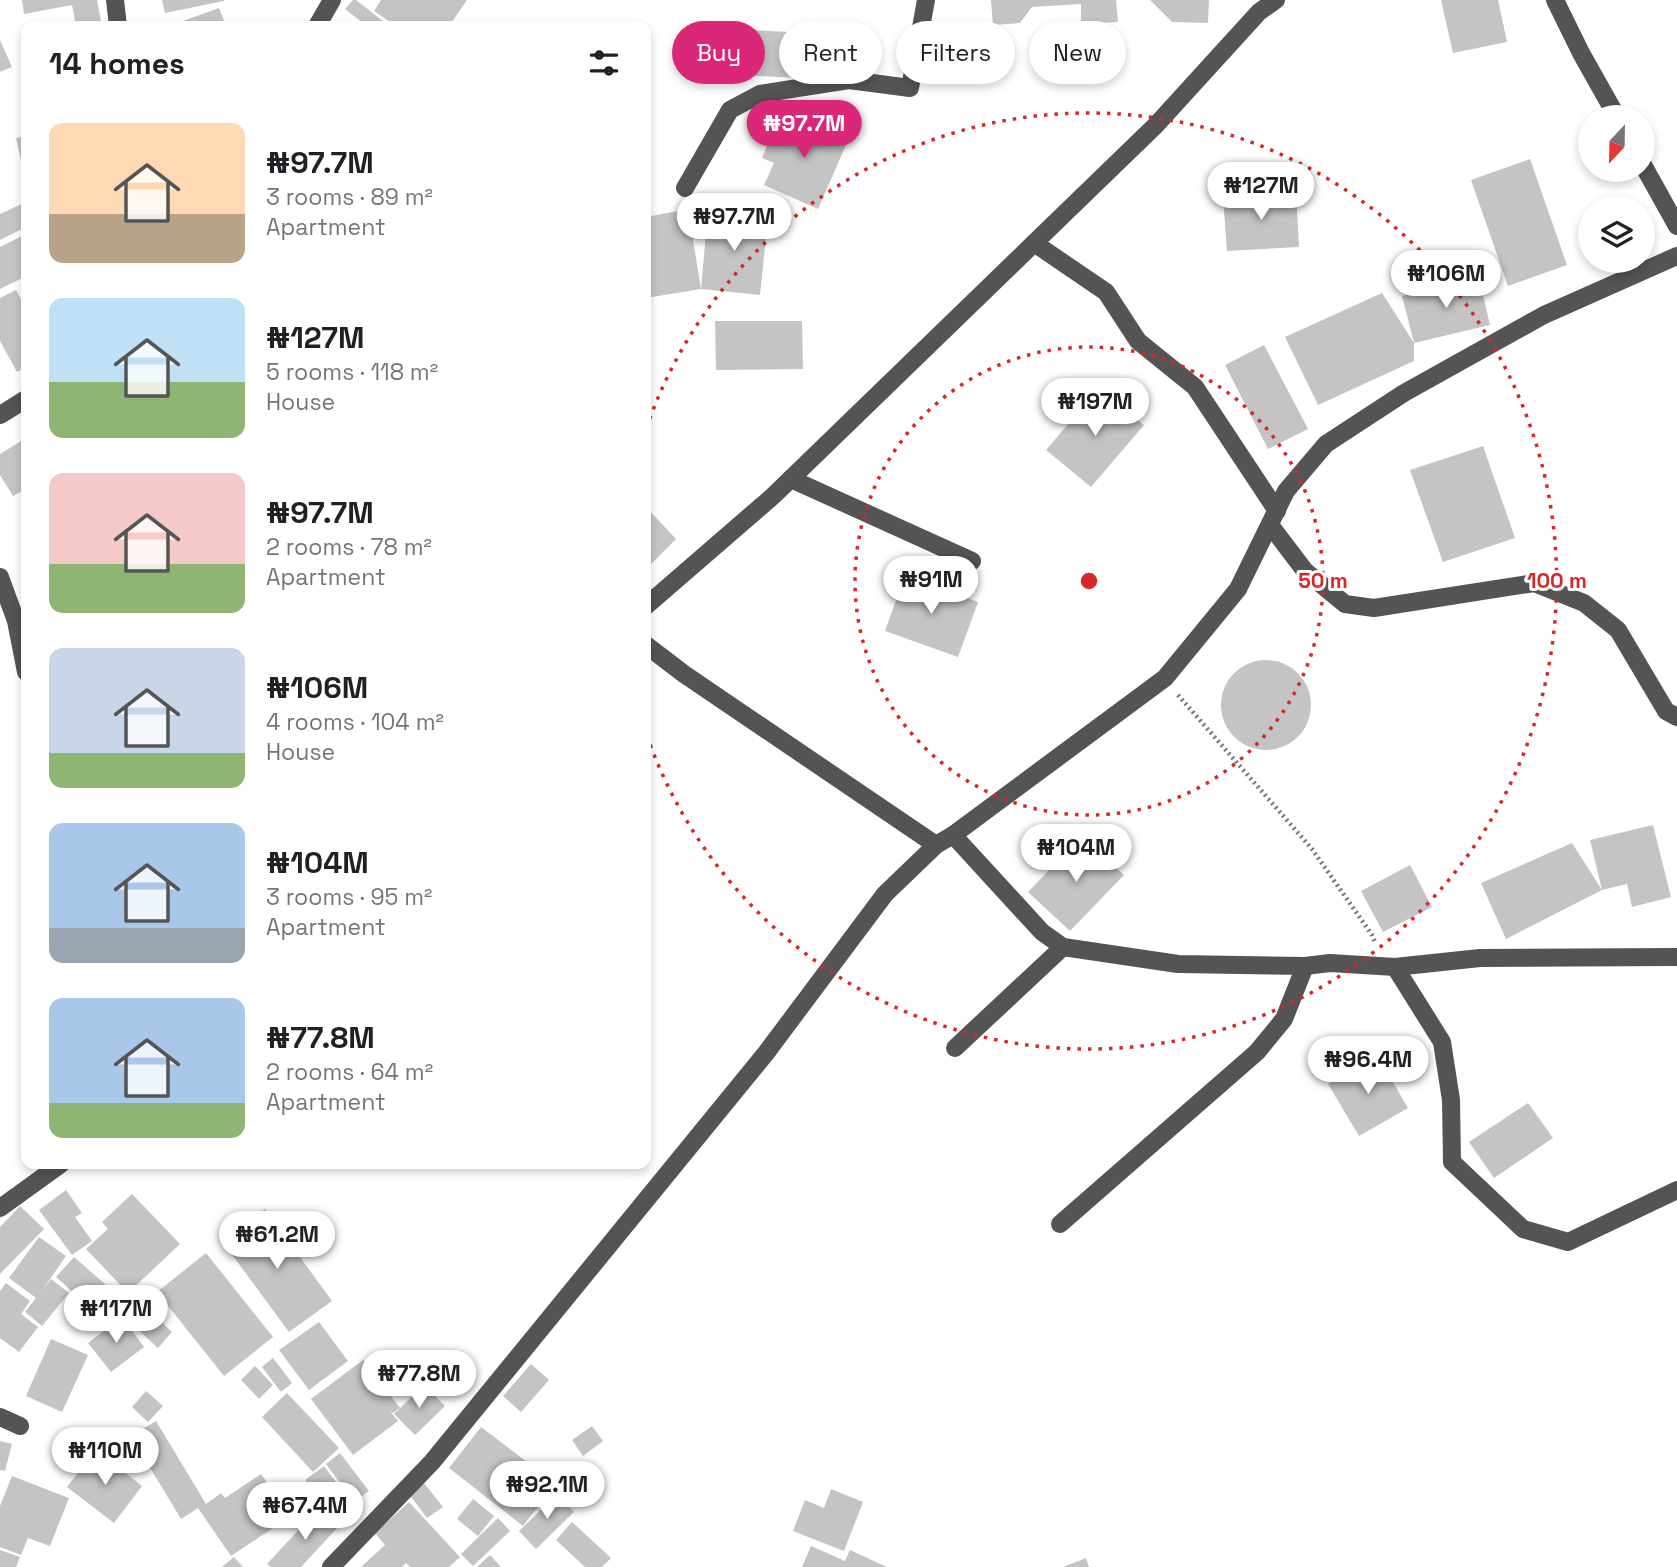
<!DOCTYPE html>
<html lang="en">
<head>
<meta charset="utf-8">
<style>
  body { margin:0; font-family:"Space Grotesk",sans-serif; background:#f6f6f6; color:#202124; height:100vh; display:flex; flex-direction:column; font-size:26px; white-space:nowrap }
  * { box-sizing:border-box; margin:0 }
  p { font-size:23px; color:#757577 }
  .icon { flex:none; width:38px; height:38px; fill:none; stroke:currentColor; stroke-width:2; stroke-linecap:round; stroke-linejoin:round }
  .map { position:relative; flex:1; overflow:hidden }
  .panel { position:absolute; left:21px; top:21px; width:630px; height:1148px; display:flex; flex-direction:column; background:#fff; border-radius:14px; box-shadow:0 4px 10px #0003 }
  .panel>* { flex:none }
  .top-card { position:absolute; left:672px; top:21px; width:665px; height:63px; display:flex; gap:14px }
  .needle { width:46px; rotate:202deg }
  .buttons { position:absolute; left:1578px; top:105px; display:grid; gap:14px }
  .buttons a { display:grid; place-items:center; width:77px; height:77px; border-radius:50%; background:#fff; box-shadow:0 4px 10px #0003; font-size:35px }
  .price { position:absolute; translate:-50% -60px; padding:0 16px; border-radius:24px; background:#fff; color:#222; font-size:23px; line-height:46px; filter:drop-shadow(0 2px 4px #0008) }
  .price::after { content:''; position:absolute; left:50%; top:42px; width:21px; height:16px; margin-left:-10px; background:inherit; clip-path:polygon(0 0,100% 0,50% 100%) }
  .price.selected { background:#db2777; color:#fff }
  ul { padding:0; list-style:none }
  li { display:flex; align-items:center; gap:21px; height:175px; padding:0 28px }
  li span { display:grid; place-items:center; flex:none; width:196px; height:140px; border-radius:14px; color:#555 }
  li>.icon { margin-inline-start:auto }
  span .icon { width:84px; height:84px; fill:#fffc; stroke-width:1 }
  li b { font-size:30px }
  h2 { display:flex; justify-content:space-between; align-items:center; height:84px; padding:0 28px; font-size:30px }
  .chip { padding:0 24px; border-radius:32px; background:#fff; box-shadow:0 4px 10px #0003; font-size:24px; line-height:63px }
  .chip.selected { background:#db2777; color:#fff }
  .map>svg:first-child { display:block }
  .building { fill:#c4c4c4 }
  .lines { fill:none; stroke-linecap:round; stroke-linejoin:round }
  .path { stroke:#767676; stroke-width:4.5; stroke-dasharray:2 3.5; stroke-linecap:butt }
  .minor { stroke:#545454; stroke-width:18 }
  .ring { fill:none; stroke:#d62828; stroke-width:3.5; stroke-dasharray:3.5 7 }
  .centre { fill:#d62828; stroke:#fff; stroke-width:3.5 }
  .ring-label { font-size:21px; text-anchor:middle; font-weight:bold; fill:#d62828; stroke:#fff; stroke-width:6; stroke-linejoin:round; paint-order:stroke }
</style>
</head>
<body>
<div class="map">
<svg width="1677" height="1567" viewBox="0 0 1677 1567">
  <rect width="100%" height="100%" fill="#fff"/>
  <g class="building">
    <path d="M22,0H97L102,26H76L72,5L24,14Z"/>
    <path d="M162,0H224V1L165,13Z"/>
    <path d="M353,0H356L384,22L380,26H367L345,9Z"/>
    <path d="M381,0H467L449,26H396L374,11Z"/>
    <path d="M991,0H1116L1118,22L1081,24V4L1032,7L1020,23L993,25Z"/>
    <path d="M1150,0H1209L1208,23L1172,22Z"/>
    <path d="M1441,0H1498L1507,42L1453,53Z"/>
    <path d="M219,8L226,26H169Z"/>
    <path d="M735,29L805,33L803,78L733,75Z"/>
    <path d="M0,40L12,67L0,72Z"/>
    <path d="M793,113L849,138L818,209L764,185L774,163L762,158L775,127L785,132Z"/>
    <path d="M26,136V178H25L16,138Z"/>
    <path d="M1530,159L1567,265L1508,286L1471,180Z"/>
    <path d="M1296,192L1299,247L1227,251L1223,197Z"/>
    <path d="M26,202V227L0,240V214Z"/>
    <path d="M688,209L701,289L646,298V217Z"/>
    <path d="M708,211L768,217L760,295L701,289Z"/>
    <path d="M26,234V276L0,289V247Z"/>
    <path d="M1479,278L1490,325L1414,343L1402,296Z"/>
    <path d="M16,290L26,308V367L17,372L0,341V298Z"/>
    <path d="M1382,293L1414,343V361L1318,405L1285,337Z"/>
    <path d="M715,321H802L803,369L716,370Z"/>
    <path d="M1264,345L1308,429L1268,449L1225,365Z"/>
    <path d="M1099,388L1144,425L1091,487L1046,450Z"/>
    <path d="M26,438V489L13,496L0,475V454Z"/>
    <path d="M1483,446L1515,538L1443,562L1410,470Z"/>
    <path d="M646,507L676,539L646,569Z"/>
    <path d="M905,575L978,602L958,657L885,631Z"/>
    <circle cx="1266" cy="705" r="45"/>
    <path d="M1653,825L1671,897L1632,907L1627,884L1602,890L1506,939L1481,883L1572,843L1602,890L1590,840Z"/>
    <path d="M1082,836L1124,875L1070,931L1028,892Z"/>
    <path d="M1410,865L1432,907L1383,932L1361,891Z"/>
    <path d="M1377,1055L1408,1108L1359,1136L1328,1084Z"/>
    <path d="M1528,1103L1553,1138L1494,1178L1469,1142Z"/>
    <path d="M66,1190L82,1213L75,1217L92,1241L72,1255L39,1210Z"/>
    <path d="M132,1194L180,1244L128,1293L86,1249L108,1229L102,1222Z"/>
    <path d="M20,1206L44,1229L0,1274V1227Z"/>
    <path d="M265,1209L332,1301L289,1332L222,1241Z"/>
    <path d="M39,1237L66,1256L41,1292L51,1279L69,1293L42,1326L25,1312L36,1298L9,1278Z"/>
    <path d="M206,1253L273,1337L224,1376L157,1292Z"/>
    <path d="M74,1257L123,1300L105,1321L56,1277Z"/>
    <path d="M6,1283L30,1301L21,1314L38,1327L19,1352L0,1338V1291Z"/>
    <path d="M147,1309L172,1332L158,1348L133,1325Z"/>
    <path d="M122,1317L144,1347L111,1372L88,1343Z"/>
    <path d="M319,1322L348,1361L309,1390L279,1350Z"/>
    <path d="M51,1339L88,1355L62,1412L26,1396Z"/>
    <path d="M273,1358L292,1383L281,1392L262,1367Z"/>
    <path d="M363,1360L400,1408L393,1413L390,1411L398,1421L353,1455L311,1399Z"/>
    <path d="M531,1364L549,1380L521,1412L503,1396Z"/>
    <path d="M255,1366L273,1385L259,1399L241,1380Z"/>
    <path d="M424,1385L445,1406L415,1435L394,1414Z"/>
    <path d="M146,1391L163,1406L148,1422L132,1407Z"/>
    <path d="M287,1393L339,1448L313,1472L262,1417Z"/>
    <path d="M156,1421L206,1504L221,1493L225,1498L261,1474L291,1516L231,1556L198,1508L181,1519L131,1436Z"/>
    <path d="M592,1426L603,1441L583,1456L572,1440Z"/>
    <path d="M481,1427L556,1484L523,1526L449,1468Z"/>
    <path d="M0,1441L12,1444L5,1471L0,1470Z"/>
    <path d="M96,1450L142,1486L114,1523L67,1487Z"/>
    <path d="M340,1453L369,1491L354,1502L326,1464Z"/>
    <path d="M324,1466L356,1509L337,1523L305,1480Z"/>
    <path d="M12,1476L69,1498L50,1546L28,1538L21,1555L0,1547V1506Z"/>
    <path d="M424,1483L443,1507L427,1518L409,1494Z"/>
    <path d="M831,1489L863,1502L844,1551L793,1531L805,1500L824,1508Z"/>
    <path d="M557,1494L574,1512L536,1549L519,1531Z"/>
    <path d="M473,1499L494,1516L478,1536L457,1519Z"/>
    <path d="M409,1502L460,1557L449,1567H410L406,1563L402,1567H361L385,1545L375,1533Z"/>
    <path d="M318,1509L338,1527L301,1567H271L267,1564Z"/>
    <path d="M498,1518L510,1531L473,1566L461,1554Z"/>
    <path d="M572,1522L611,1558L602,1567H585L556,1540Z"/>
    <path d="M811,1546L845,1561L850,1550L887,1567H802Z"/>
    <path d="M0,1550L20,1557L16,1567H0Z"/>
    <path d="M490,1555L501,1567H477Z"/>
    <path d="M234,1557L243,1567H222Z"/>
    <path d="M1086,1558L1089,1567H1063Z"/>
  </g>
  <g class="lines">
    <path class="path" d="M1178,695L1312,849L1372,935L1375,942"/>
    <g class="minor">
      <path d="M115,0L118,26"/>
      <path d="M1555,0L1581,53L1617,117"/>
      <path d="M317,26L332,0"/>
      <path d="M1643,165L1677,226"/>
      <path d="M685,188L730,110L760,94L849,80L910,88L926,0"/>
      <path d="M1034,243L1106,292L1138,341L1195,387L1277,511"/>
      <path d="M0,415L26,399"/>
      <path d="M791,479L972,561"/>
      <path d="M1270,525L1305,571L1345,604L1374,608L1534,583L1584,603L1618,630L1666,711L1677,717"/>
      <path d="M0,577L16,621L26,672"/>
      <path d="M646,606L773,496L1156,125L1259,12L1276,0"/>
      <path d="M646,645L684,674L936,845"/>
      <path d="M953,835L1042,932L1063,947L1178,964L1305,966L1330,963L1395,967L1480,958L1677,957"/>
      <path d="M1395,967L1442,1042L1451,1100L1452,1162L1523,1229L1568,1242L1677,1190"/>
      <path d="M955,1048L1063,947"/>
      <path d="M0,1208L61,1164"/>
      <path d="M1060,1224L1257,1052L1284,1019L1305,966"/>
      <path d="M0,1417L20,1426"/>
      <path d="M331,1567L432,1462L766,1053L885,894L936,845L953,835L1165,678L1238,589L1286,491L1326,444L1404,393L1544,315L1677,256"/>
    </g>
  </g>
  <g class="ring">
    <circle cx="1089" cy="581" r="234"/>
    <path d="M646 429A468 468 0 1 1 646 733"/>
  </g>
  <circle cx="1089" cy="581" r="10" class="centre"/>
  <g class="ring-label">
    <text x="1323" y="588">50 m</text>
    <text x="1557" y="588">100 m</text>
  </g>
</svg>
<div class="buttons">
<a><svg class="needle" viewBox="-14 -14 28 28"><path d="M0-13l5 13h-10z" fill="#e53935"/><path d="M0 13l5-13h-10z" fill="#757577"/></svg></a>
<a><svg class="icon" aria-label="layers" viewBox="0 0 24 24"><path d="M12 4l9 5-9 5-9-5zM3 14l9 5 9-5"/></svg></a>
</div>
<b class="price selected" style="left:804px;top:160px">₦97.7M</b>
<b class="price" style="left:1261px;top:222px">₦127M</b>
<b class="price" style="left:734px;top:253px">₦97.7M</b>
<b class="price" style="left:1446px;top:310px">₦106M</b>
<b class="price" style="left:1095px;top:438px">₦197M</b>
<b class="price" style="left:931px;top:616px">₦91M</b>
<b class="price" style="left:1076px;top:884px">₦104M</b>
<b class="price" style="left:1368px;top:1096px">₦96.4M</b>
<b class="price" style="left:277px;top:1271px">₦61.2M</b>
<b class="price" style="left:116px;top:1345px">₦117M</b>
<b class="price" style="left:419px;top:1410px">₦77.8M</b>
<b class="price" style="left:105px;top:1487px">₦110M</b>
<b class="price" style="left:547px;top:1521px">₦92.1M</b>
<b class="price" style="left:305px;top:1542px">₦67.4M</b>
<div class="top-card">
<a class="chip selected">Buy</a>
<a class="chip">Rent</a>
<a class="chip">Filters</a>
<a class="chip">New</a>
</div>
<section class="panel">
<h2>14 homes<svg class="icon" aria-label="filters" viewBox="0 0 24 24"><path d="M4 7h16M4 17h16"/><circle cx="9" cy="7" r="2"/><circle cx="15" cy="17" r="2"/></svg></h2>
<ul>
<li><span style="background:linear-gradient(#ffd9b3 65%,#b9a48a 0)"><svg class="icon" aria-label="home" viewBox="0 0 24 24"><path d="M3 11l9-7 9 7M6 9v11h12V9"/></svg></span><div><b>₦97.7M</b><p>3 rooms · 89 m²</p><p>Apartment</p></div></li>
<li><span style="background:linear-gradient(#bfe0f5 60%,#8fb573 0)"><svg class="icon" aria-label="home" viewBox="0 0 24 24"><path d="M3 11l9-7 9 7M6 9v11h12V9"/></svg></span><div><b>₦127M</b><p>5 rooms · 118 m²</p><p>House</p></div></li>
<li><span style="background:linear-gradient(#f6c9c9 65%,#8fb573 0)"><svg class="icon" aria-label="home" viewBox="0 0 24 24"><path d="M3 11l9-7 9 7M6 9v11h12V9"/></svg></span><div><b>₦97.7M</b><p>2 rooms · 78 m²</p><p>Apartment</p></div></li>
<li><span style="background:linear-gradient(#c9d6e8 75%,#8fb573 0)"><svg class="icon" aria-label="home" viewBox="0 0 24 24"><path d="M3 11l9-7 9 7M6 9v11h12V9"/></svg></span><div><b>₦106M</b><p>4 rooms · 104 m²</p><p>House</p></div></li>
<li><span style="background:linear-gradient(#a9c7e8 75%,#9aa5b1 0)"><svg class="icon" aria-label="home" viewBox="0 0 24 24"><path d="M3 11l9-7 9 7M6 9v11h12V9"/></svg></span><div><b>₦104M</b><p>3 rooms · 95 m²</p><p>Apartment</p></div></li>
<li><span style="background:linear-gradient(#a9c7e8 75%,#8fb573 0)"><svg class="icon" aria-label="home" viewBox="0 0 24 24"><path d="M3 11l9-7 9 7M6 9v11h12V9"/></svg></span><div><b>₦77.8M</b><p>2 rooms · 64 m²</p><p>Apartment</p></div></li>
</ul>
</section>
</div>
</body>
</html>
